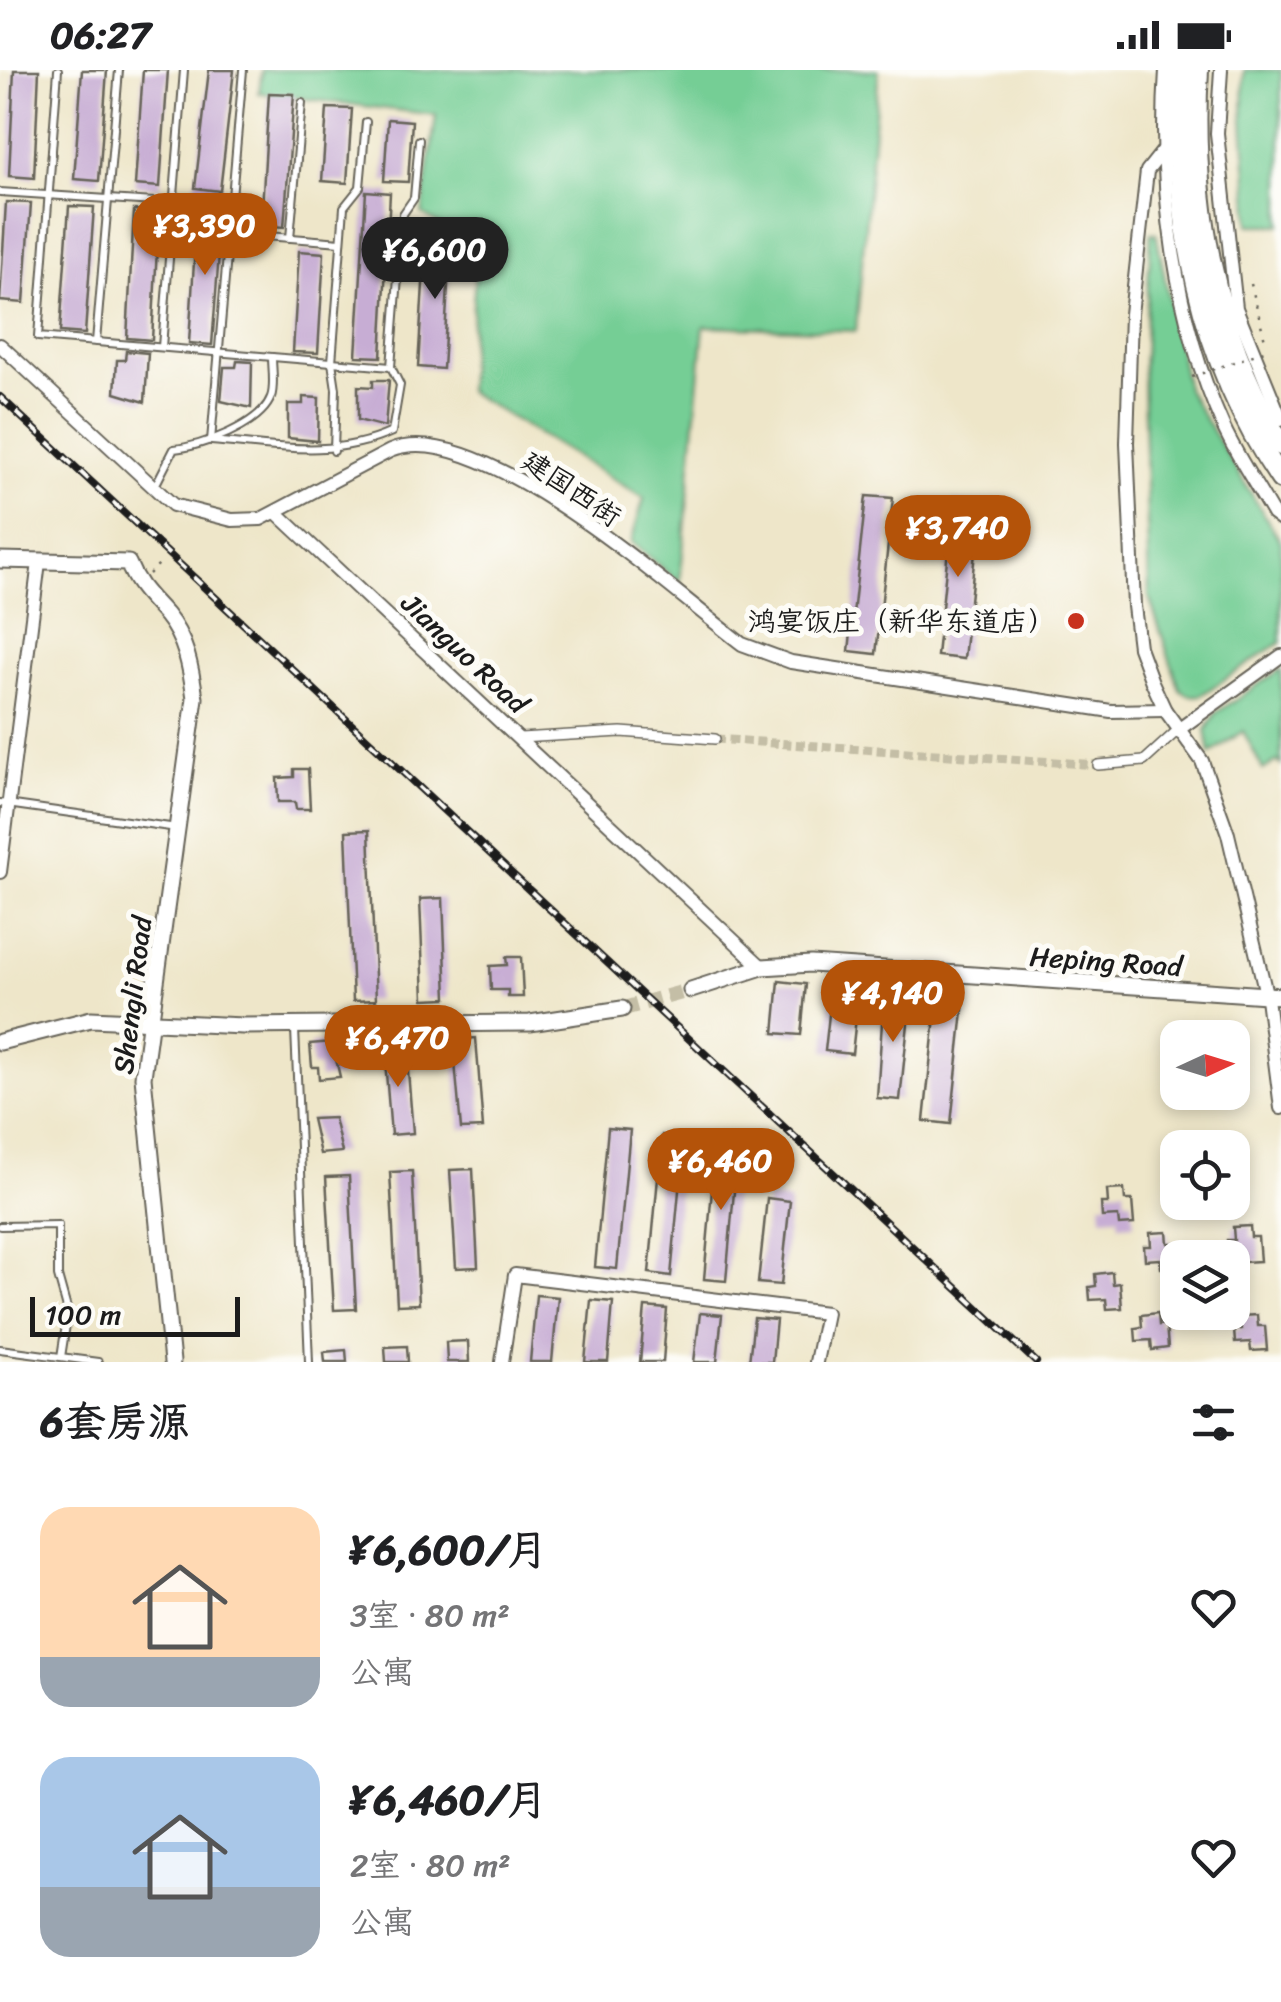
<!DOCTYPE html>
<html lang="zh">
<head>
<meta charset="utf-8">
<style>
  body { margin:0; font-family:Sriracha,"LXGW WenKai TC",sans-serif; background:#f2f2f2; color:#202124; height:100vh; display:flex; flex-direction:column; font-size:38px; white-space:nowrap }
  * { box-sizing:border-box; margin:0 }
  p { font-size:32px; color:#757577 }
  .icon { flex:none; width:55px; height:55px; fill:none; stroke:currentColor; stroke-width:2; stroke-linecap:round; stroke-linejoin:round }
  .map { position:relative; height:1292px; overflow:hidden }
  .side { display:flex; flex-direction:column; background:#fff; flex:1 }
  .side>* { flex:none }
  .needle { width:65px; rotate:86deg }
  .fabs { position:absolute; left:1160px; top:950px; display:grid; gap:20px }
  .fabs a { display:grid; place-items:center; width:90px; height:90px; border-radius:20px; background:#fff; box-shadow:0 5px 15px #0003; font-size:50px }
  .scale { position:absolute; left:30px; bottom:25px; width:210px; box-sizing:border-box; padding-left:10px; border:5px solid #1c1c1c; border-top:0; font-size:28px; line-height:35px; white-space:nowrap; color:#1c1c1c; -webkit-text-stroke:8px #fdfcf7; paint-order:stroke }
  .price { position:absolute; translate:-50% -85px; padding:0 22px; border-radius:35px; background:#b45309; color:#fff; font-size:32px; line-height:65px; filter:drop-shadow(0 2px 5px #0008) }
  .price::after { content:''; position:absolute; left:50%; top:60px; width:30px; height:22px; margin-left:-15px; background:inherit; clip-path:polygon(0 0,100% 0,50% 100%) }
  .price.active { background:#222; color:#fff }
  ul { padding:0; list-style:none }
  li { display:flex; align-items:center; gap:30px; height:250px; padding:0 40px }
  li span { display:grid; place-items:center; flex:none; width:280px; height:200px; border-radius:30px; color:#555 }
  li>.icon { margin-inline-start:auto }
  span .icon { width:120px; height:120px; fill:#fffc; stroke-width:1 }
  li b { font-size:42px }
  h2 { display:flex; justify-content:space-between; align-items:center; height:120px; padding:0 40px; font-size:42px }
  .status { display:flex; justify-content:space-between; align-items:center; height:70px; padding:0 50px; background:#fff; direction:ltr }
  .status svg { height:28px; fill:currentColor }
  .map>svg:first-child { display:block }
  .green { fill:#74ce95; stroke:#487558; stroke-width:2.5 }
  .building { fill:#c7add4 }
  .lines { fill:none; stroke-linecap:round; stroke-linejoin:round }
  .pedestrian-tunnel { stroke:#c4bea6; stroke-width:9; stroke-dasharray:9 4.5; stroke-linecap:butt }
  .tertiary-tunnel { stroke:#c4bea6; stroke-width:15; stroke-dasharray:15 8; stroke-linecap:butt }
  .service-casing { stroke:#666359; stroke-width:10 }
  .pedestrian-casing { stroke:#666359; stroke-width:12 }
  .minor-casing { stroke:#666359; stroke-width:16 }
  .tertiary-casing { stroke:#666359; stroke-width:19 }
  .primary-casing { stroke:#666359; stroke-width:24 }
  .path { stroke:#666359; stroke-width:2.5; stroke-dasharray:2.5 8; stroke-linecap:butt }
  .service { stroke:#fff; stroke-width:6 }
  .pedestrian { stroke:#fff; stroke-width:9 }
  .minor { stroke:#fff; stroke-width:12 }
  .tertiary { stroke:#fff; stroke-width:15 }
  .primary { stroke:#fff; stroke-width:20 }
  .rail-casing { stroke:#1c1c1c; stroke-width:8 }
  .rail { stroke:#fdfcf7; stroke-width:4; stroke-dasharray:11; stroke-linecap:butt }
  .path-bridge { stroke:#666359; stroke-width:2.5; stroke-dasharray:2.5 8; stroke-linecap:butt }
  .poi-dot { fill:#c8321e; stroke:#fdfcf7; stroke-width:4 }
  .labels { text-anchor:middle; stroke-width:10; stroke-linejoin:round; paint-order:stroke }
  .street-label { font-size:28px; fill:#1c1c1c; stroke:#fdfcf7 }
  .poi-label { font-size:28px; fill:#1c1c1c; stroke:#fdfcf7; text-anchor:end }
</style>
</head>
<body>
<div class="status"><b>06:27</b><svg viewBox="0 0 49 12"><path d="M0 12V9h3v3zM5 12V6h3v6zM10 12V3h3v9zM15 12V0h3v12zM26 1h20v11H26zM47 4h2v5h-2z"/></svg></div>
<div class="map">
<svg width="1281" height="1292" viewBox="0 0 1281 1292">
  <rect width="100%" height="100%" fill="#fdfcf7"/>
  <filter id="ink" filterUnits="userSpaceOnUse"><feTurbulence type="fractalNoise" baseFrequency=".01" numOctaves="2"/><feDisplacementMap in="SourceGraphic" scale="20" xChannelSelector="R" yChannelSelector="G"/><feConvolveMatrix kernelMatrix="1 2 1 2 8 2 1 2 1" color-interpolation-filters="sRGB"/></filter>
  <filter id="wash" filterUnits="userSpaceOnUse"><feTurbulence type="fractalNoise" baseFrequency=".0048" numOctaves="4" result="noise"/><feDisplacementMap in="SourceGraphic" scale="40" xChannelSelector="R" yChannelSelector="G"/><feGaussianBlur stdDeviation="2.25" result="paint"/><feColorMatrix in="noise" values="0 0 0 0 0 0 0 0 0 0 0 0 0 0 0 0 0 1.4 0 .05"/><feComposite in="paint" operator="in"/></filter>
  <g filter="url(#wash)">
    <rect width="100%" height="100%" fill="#eee6c9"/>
    <g class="green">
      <path d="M262,0H879L856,261L704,256L680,513L631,472L644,428L467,321L477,178L422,144L436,45L259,23Z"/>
      <path d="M1244,0H1281V155H1250L1243,50Z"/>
      <path d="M1151,163H1156L1187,320L1281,472V572L1201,625L1190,626L1180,620L1149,527L1143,302Z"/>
      <path d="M1281,599V695L1277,691L1263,700L1243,661L1210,684L1206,660L1216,643Z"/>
    </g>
    <g id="blocks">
      <g class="building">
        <path d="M14,0H39L34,108L9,106Z"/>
        <path d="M82,0H107L99,111L74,109Z"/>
        <path d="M143,0H168L160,117L135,115Z"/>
        <path d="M209,0H234L220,121L195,118Z"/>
        <path d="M269,23L294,24L284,157L261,155Z"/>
        <path d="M327,38L352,39L347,113L322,111Z"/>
        <path d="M388,49L412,51L408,112L384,111Z"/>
        <path d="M366,121L390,123L381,287L356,286Z"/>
        <path d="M6,132L31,133L24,233L0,231Z"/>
        <path d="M69,136L94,137L85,264L60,262Z"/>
        <path d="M134,140L159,142L152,270L127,268Z"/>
        <path d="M197,143L222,145L212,275L189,273Z"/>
        <path d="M426,164L451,166L443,299L418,297Z"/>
        <path d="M299,181L324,183L318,283L293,282Z"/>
        <path d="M126,281L148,283L145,332L115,323L117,290H125Z"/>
        <path d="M237,291L252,292L251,338L221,331L224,297H236Z"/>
        <path d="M373,310H389L385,357L358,350V316L373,317Z"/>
        <path d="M303,327L319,328L318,371L288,368V334H303Z"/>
        <path d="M866,426L893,428L876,584L849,581Z"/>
        <path d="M953,431L980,434L964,589L937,586Z"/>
        <path d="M294,699H308L310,739H296L295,732H278L277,708L294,707Z"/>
        <path d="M369,760L376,930L353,931L346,761Z"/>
        <path d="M443,828L447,928L424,929L420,829Z"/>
        <path d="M506,887H521L523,927H508V920H491L490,896L507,895Z"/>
        <path d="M779,911L806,914L801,965L774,963Z"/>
        <path d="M832,917L859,920L852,984L825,981Z"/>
        <path d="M884,922L911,925L900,1030L877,1028Z"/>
        <path d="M937,928L964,931L951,1054L924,1051Z"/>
        <path d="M476,968L483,1058L461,1059L453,970Z"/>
        <path d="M332,972L340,1007L319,1009L318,997H312L310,974Z"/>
        <path d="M406,976L413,1063L391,1065L384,978Z"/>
        <path d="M334,1048L342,1082L320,1084L312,1049Z"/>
        <path d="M608,1058L630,1060L617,1199L595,1197Z"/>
        <path d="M662,1065L684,1067L671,1206L649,1203Z"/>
        <path d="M716,1075L738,1077L726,1211L704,1209Z"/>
        <path d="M473,1099L478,1197L456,1198L450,1100Z"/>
        <path d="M412,1101L419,1234L397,1235L390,1102Z"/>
        <path d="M349,1106L356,1239L334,1240L326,1107Z"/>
        <path d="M1124,1119L1125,1130H1132L1134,1154L1119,1155L1118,1146L1102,1147L1101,1133H1108L1107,1120Z"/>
        <path d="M767,1128L790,1131L781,1215L758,1213Z"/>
        <path d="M1250,1156L1251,1167H1258L1260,1191L1244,1192L1243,1183L1228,1184L1227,1170H1234L1233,1157Z"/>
        <path d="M1167,1162L1168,1173H1175L1177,1197L1161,1198L1160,1189L1145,1190L1144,1176H1151L1150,1163Z"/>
        <path d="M1112,1202L1113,1214L1120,1213L1122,1238L1107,1239L1106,1229L1090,1230L1089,1217L1096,1216L1095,1204Z"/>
        <path d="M536,1225L558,1227L552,1292H530Z"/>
        <path d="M591,1230L613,1232L608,1292H585Z"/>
        <path d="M645,1237L667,1239L663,1292H640Z"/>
        <path d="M700,1243L722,1245L717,1292H694Z"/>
        <path d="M1158,1243L1159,1255L1166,1254L1168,1278L1152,1280L1151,1270L1136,1271L1135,1258L1142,1257L1141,1245Z"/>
        <path d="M1257,1245L1258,1256H1265L1267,1280L1251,1281L1250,1272L1235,1273L1234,1260L1241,1259L1240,1246Z"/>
        <path d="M754,1248L776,1250L772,1292H749Z"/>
        <path d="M468,1271L469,1292H447L446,1272Z"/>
        <path d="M407,1276L408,1292H386L385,1277Z"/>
        <path d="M346,1280L347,1292H325L324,1282Z"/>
      </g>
    </g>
  </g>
  <g filter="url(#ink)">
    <use href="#blocks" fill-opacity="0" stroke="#666359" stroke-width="2.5"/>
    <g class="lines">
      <path class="pedestrian-tunnel" d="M715,669L1098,695"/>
      <path class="tertiary-tunnel" d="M622,939L691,920"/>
      <defs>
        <g id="service">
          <path d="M58,0L38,267L391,297"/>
          <path d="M243,0L211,371C274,376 333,389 392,362L400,315L391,297L403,144L414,128L419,70"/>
          <path d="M0,122L232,137"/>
          <path d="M229,163L341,172"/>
          <path d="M290,168L302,33"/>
          <path d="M96,272L119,0"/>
          <path d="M162,277L184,0"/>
          <path d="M334,381L336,319L332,292L344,137L360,117L366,52"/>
          <path d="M154,418L174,379C200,377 261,355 271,327C275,317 272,298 272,287"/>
          <path d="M0,733L177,758"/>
          <path d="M295,959L309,1292"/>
          <path d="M0,1156L58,1155V1206L68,1242L61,1287"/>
          <path d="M0,1279L98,1292"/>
        </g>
        <g id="pedestrian">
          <path d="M520,668L621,662L715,669"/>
          <path d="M1098,695L1144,691L1178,660"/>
        </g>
        <g id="minor">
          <path d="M1166,0C1158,120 1174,247 1224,358C1238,388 1257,416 1273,444L1281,450"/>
          <path d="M1221,0L1217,63L1236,238L1281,349"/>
          <path d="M1178,62L1147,101L1131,244L1127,373L1134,536L1139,577L1152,612L1165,640L1202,691L1228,764L1267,928L1281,1038"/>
          <path d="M0,275L173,435L232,450L261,449L390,381C478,344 671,520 742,574L791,592L1111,641L1165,640"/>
          <path d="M276,442L762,897"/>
          <path d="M1178,660L1281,586"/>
          <path d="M0,802L39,492"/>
          <path d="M502,1292L515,1205L826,1243L816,1292"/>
        </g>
        <g id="tertiary">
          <path d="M0,490L128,493C137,516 150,527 166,545C186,569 191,598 195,628L143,1007L172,1292"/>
          <path d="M691,920L762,897L811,894L1281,926"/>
          <path d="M0,972L91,949L243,956L530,953L622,939"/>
        </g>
        <g id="primary">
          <path d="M1180,0C1172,144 1199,288 1281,409"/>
          <path d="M1198,0C1190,129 1213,264 1281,375"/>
        </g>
      </defs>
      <use href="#service" class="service-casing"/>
      <use href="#pedestrian" class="pedestrian-casing"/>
      <use href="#minor" class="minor-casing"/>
      <use href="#tertiary" class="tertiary-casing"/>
      <use href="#primary" class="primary-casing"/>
      <g class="path">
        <path d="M1251,214L1266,274"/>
        <path d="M149,504L160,493"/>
      </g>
      <use href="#service" class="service"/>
      <use href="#pedestrian" class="pedestrian"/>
      <use href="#minor" class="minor"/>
      <use href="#tertiary" class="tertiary"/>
      <use href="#primary" class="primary"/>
      <defs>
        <path id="rail" d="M0,327L1036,1292"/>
      </defs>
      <use href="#rail" class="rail-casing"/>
      <use href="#rail" class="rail"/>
      <path class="path-bridge" d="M1192,307L1267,280"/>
    </g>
  </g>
  <circle class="poi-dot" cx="1076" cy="551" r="10"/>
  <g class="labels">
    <g class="street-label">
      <text transform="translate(572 418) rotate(34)" y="10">建国西街</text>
      <text transform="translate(465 583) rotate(43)" y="10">Jianguo Road</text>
      <text transform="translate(1106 891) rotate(4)" y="10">Heping Road</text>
      <text transform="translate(132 925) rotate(-83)" y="10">Shengli Road</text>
    </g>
    <g class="poi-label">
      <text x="1056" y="561">鸿宴饭庄（新华东道店）</text>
    </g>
  </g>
</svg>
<div class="fabs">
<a><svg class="needle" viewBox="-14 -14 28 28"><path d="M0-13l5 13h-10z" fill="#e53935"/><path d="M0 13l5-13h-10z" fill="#757577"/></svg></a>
<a><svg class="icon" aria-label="locate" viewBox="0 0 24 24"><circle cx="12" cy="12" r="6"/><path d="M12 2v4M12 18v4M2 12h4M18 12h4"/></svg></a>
<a><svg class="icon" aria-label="layers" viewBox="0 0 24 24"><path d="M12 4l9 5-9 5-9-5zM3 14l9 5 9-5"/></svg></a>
</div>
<div class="scale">100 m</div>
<b class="price" style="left:205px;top:208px">¥3,390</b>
<b class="price active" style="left:435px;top:232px">¥6,600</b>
<b class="price" style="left:958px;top:510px">¥3,740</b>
<b class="price" style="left:893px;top:975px">¥4,140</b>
<b class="price" style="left:398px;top:1020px">¥6,470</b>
<b class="price" style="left:721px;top:1143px">¥6,460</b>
</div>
<section class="side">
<h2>6套房源<svg class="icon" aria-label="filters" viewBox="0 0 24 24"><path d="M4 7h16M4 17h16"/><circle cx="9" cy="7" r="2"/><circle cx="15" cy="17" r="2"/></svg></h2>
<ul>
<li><span style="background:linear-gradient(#ffd9b3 75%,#9aa5b1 0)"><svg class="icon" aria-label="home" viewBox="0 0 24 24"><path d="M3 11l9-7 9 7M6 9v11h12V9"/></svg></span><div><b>¥6,600/月</b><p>3室 · 80 m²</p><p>公寓</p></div><svg class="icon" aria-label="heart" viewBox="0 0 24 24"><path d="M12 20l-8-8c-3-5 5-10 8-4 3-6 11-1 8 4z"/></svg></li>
<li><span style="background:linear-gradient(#a9c7e8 65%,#9aa5b1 0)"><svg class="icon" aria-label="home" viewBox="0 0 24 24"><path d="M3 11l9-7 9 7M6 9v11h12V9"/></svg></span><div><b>¥6,460/月</b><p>2室 · 80 m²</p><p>公寓</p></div><svg class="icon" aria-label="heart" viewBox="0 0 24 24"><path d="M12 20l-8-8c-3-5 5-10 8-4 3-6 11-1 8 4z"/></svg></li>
</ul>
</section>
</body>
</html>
